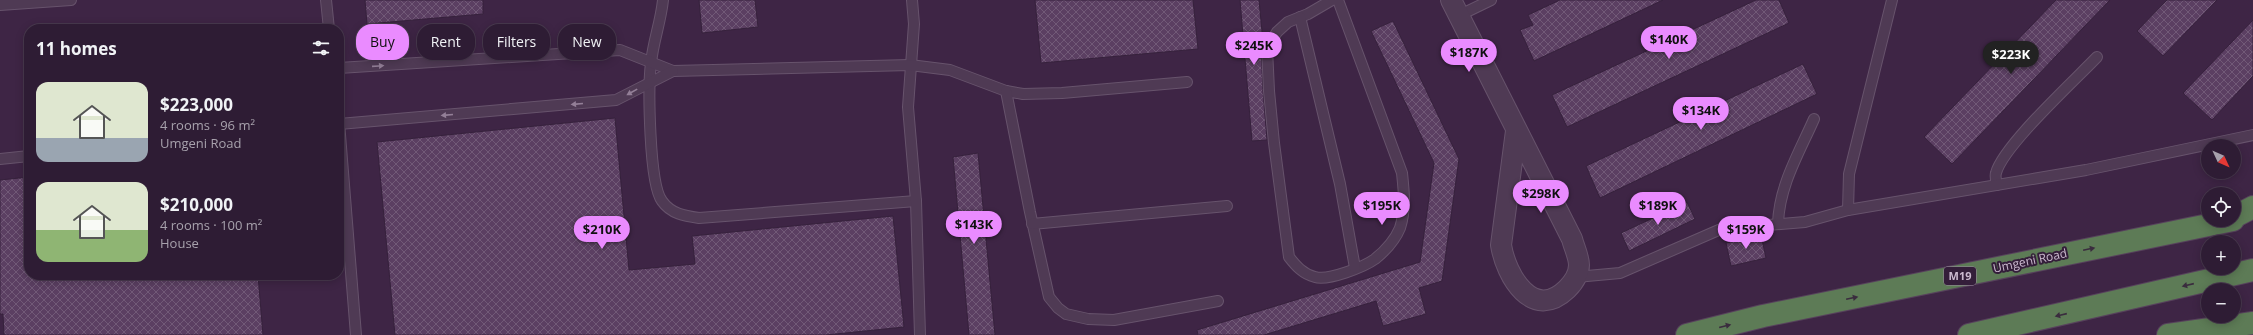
<!DOCTYPE html>
<html lang="en">
<head>
<meta charset="utf-8">
<style>
  body { margin:0; font-family:"Open Sans",sans-serif; background:#3a2940; color:#f1f3f6; height:100vh; display:flex; flex-direction:column; font-size:15px; white-space:nowrap }
  * { box-sizing:border-box; margin:0 }
  p { font-size:13px; color:#a7a1ac }
  .icon { flex:none; width:22px; height:22px; fill:none; stroke:currentColor; stroke-width:2; stroke-linecap:round; stroke-linejoin:round }
  .map { position:relative; flex:1; overflow:hidden }
  .side { position:absolute; left:24px; top:24px; width:320px; height:256px; display:flex; flex-direction:column; background:#2e1c34; border-radius:16px; box-shadow:0 2px 10px #0003,0 0 0 1px #493a4f }
  .side>* { flex:none }
  .top-card { position:absolute; left:356px; top:24px; width:380px; height:36px; display:flex; gap:8px }
  .needle { width:26px; rotate:134deg }
  .controls { position:absolute; left:2201px; top:139px; display:grid; gap:8px }
  .controls a { display:grid; place-items:center; width:40px; height:40px; border-radius:50%; background:#2e1c34; box-shadow:0 2px 10px #0003,0 0 0 1px #493a4f; font-size:20px }
  .price { position:absolute; translate:-50% -34px; padding:0 9px; border-radius:14px; background:#ea8bff; color:#111; font-size:13px; line-height:26px; filter:drop-shadow(0 1px 2px #0008) }
  .price::after { content:''; position:absolute; left:50%; top:24px; width:12px; height:9px; margin-left:-6px; background:inherit; clip-path:polygon(0 0,100% 0,50% 100%) }
  .price.current { background:#222; color:#fff }
  ul { padding:0; list-style:none }
  li { display:flex; align-items:center; gap:12px; height:100px; padding:0 12px }
  li span { display:grid; place-items:center; flex:none; width:112px; height:80px; border-radius:12px; color:#555 }
  li>.icon { margin-inline-start:auto }
  span .icon { width:48px; height:48px; fill:#fffc; stroke-width:1 }
  li b { font-size:17px }
  h2 { display:flex; justify-content:space-between; align-items:center; height:48px; padding:0 12px; font-size:17px }
  .tag { padding:0 14px; border-radius:16px; background:#2e1c34; box-shadow:0 2px 10px #0003,0 0 0 1px #493a4f; font-size:14px; line-height:36px }
  .tag.current { background:#ea8bff; color:#111 }
  .map>svg:first-child { display:block }
  .building { fill:url(#building-cross-hatch); stroke:#36213c }
  .lines { fill:none; stroke-linecap:round; stroke-linejoin:round }
  .lane-casing { stroke:#67536c; stroke-width:12 }
  .street-casing { stroke:#67536c; stroke-width:22 }
  .highway-casing { stroke:#57425c; stroke-width:24 }
  .lane { stroke:#4f3a54; stroke-width:10 }
  .street { stroke:#4f3a54; stroke-width:20 }
  .highway { stroke:#5d7b56; stroke-width:22 }
  .oneway { fill:#937f97 }
  .oneway2 { fill:#3a2c3e }
  .labels { text-anchor:middle; stroke-width:4; stroke-linejoin:round; paint-order:stroke }
  .shield { fill:#341e3a; stroke:#9d8aa2; stroke-width:1 }
  .shield-label { font-size:11px; font-weight:bold; fill:#cab8ce }
  .street-label { font-size:12px; fill:#cab8ce; stroke:#341e3a }
</style>
</head>
<body>
<div class="map">
<svg width="2253" height="335" viewBox="0 0 2253 335">
  <defs>
    <pattern id="building-cross-hatch" width="8" height="8" patternUnits="userSpaceOnUse"><rect width="8" height="8" fill="#5b3f62"/><path d="M0 0l8 8M0 8l8-8" fill="none" stroke="#715977"/></pattern>
  </defs>
  <rect width="100%" height="100%" fill="#3e2545"/>
  <g class="building">
    <path d="M365,0H483V14L367,24Z"/>
    <path d="M699,0H755L758,27L702,33Z"/>
    <path d="M1035,0H1193L1198,49L1041,63Z"/>
    <path d="M1240,0H1259L1263,42L1261,48L1263,91L1267,140L1252,141Z"/>
    <path d="M1560,0H1663L1534,61L1520,30L1533,25L1528,15Z"/>
    <path d="M1756,0H1779L1789,23L1567,127L1552,95Z"/>
    <path d="M2056,0H2110L1952,164L1924,137Z"/>
    <path d="M2167,0H2217L2163,56L2137,31Z"/>
    <path d="M2253,20V76L2212,120L2183,93Z"/>
    <path d="M1393,21L1459,159L1442,281L1419,288L1426,314L1383,326L1376,301L1264,335H1198L1197,330L1420,262L1434,163L1371,31Z"/>
    <path d="M1803,64L1817,94L1600,198L1586,166Z"/>
    <path d="M615,118L629,270L695,264L692,236L893,216L904,327L826,335H395L377,142Z"/>
    <path d="M978,153L995,335H969L953,157Z"/>
    <path d="M29,177V275H258L263,335H4L3,314H0V180Z"/>
    <path d="M1687,202L1695,219L1629,251L1621,233Z"/>
    <path d="M1761,235L1766,258L1731,266L1726,243Z"/>
  </g>
  <g class="lines">
    <defs>
      <g id="lane">
        <path d="M326,0L329,29"/>
        <path d="M663,0C661,21 653,42 651,63C648,86 649,184 662,201C671,214 685,216 699,218L916,201"/>
        <path d="M912,0L914,24L908,107L916,201L920,335"/>
        <path d="M1332,0L1308,14L1288,22L1277,32L1267,48L1269,91L1274,143L1289,257C1296,266 1303,274 1315,277C1328,281 1364,267 1375,259C1385,251 1395,240 1400,228C1406,209 1404,192 1402,173L1338,0"/>
        <path d="M0,5L71,0"/>
        <path d="M1458,16L1491,0"/>
        <path d="M1300,17L1340,184L1355,268"/>
        <path d="M339,68L620,50L673,71L910,65L950,70L1006,91L1023,94L1062,93L1187,82"/>
        <path d="M1006,91L1030,212L1049,297L1058,308L1066,314L1088,319L1114,320L1218,301"/>
        <path d="M339,122L356,335"/>
        <path d="M339,124L616,100L673,71"/>
        <path d="M0,159L29,156"/>
        <path d="M1997,185C1996,181 1995,176 1996,173C2003,146 2074,81 2097,57"/>
        <path d="M1848,210L1849,174L1892,0"/>
        <path d="M1032,224L1227,206"/>
        <path d="M1778,224C1779,186 1799,153 1814,119"/>
        <path d="M1576,277L1620,273L1721,229L1805,222L1848,210L2086,170L2253,135"/>
      </g>
      <path id="street" d="M1451,0L1572,239C1574,247 1579,257 1579,265C1579,275 1574,282 1567,289C1533,322 1506,276 1501,245L1516,131"/>
      <g id="highway">
        <path d="M2234,217L2253,207"/>
        <path d="M1687,335L1763,316L2233,220"/>
        <path d="M1969,335L2253,270"/>
        <path d="M2168,335L2253,323"/>
      </g>
    </defs>
    <use href="#lane" class="lane-casing"/>
    <use href="#street" class="street-casing"/>
    <use href="#highway" class="highway-casing"/>
    <use href="#lane" class="lane"/>
    <use href="#street" class="street"/>
    <use href="#highway" class="highway"/>
  </g>
  <defs><path id="oneway-solid" d="M-6-.8H1V-3.2L6.5 0L1 3.2V.8H-6Z"/></defs>
  <g class="oneway">
    <use href="#oneway-solid" transform="translate(378 66) rotate(-4)"/>
    <use href="#oneway-solid" transform="translate(632 92) rotate(151)"/>
    <use href="#oneway-solid" transform="translate(577 104) rotate(175)"/>
    <use href="#oneway-solid" transform="translate(447 115) rotate(175)"/>
  </g>
  <g class="oneway2">
    <use href="#oneway-solid" transform="translate(2089 249) rotate(-12)"/>
    <use href="#oneway-solid" transform="translate(2188 285) rotate(167)"/>
    <use href="#oneway-solid" transform="translate(1852 298) rotate(-12)"/>
    <use href="#oneway-solid" transform="translate(2061 315) rotate(167)"/>
    <use href="#oneway-solid" transform="translate(1725 326) rotate(-14)"/>
  </g>
  <g class="labels">
    <rect class="shield" x="1944" y="267" width="32" height="18" rx="3"/>
    <g class="shield-label">
      <text x="1960" y="280">M19</text>
    </g>
    <g class="street-label">
      <text transform="translate(2030 261) rotate(-12)" y="4">Umgeni Road</text>
    </g>
  </g>
</svg>
<div class="controls">
<a><svg class="needle" viewBox="-14 -14 28 28"><path d="M0-13l5 13h-10z" fill="#e53935"/><path d="M0 13l5-13h-10z" fill="#a7a1ac"/></svg></a>
<a><svg class="icon" aria-label="locate" viewBox="0 0 24 24"><circle cx="12" cy="12" r="6"/><path d="M12 2v4M12 18v4M2 12h4M18 12h4"/></svg></a>
<a>+</a>
<a>−</a>
</div>
<b class="price" style="left:1669px;top:60px">$140K</b>
<b class="price" style="left:1254px;top:66px">$245K</b>
<b class="price" style="left:1469px;top:73px">$187K</b>
<b class="price current" style="left:2011px;top:75px">$223K</b>
<b class="price" style="left:1701px;top:131px">$134K</b>
<b class="price" style="left:1541px;top:214px">$298K</b>
<b class="price" style="left:1382px;top:226px">$195K</b>
<b class="price" style="left:1658px;top:226px">$189K</b>
<b class="price" style="left:974px;top:245px">$143K</b>
<b class="price" style="left:602px;top:250px">$210K</b>
<b class="price" style="left:1746px;top:250px">$159K</b>
<div class="top-card">
<a class="tag current">Buy</a>
<a class="tag">Rent</a>
<a class="tag">Filters</a>
<a class="tag">New</a>
</div>
<section class="side">
<h2>11 homes<svg class="icon" aria-label="filters" viewBox="0 0 24 24"><path d="M4 7h16M4 17h16"/><circle cx="9" cy="7" r="2"/><circle cx="15" cy="17" r="2"/></svg></h2>
<ul>
<li><span style="background:linear-gradient(#dfe7d0 70%,#9aa5b1 0)"><svg class="icon" aria-label="home" viewBox="0 0 24 24"><path d="M3 11l9-7 9 7M6 9v11h12V9"/></svg></span><div><b>$223,000</b><p>4 rooms · 96 m²</p><p>Umgeni Road</p></div></li>
<li><span style="background:linear-gradient(#dfe7d0 60%,#8fb573 0)"><svg class="icon" aria-label="home" viewBox="0 0 24 24"><path d="M3 11l9-7 9 7M6 9v11h12V9"/></svg></span><div><b>$210,000</b><p>4 rooms · 100 m²</p><p>House</p></div></li>
</ul>
</section>
</div>
</body>
</html>
